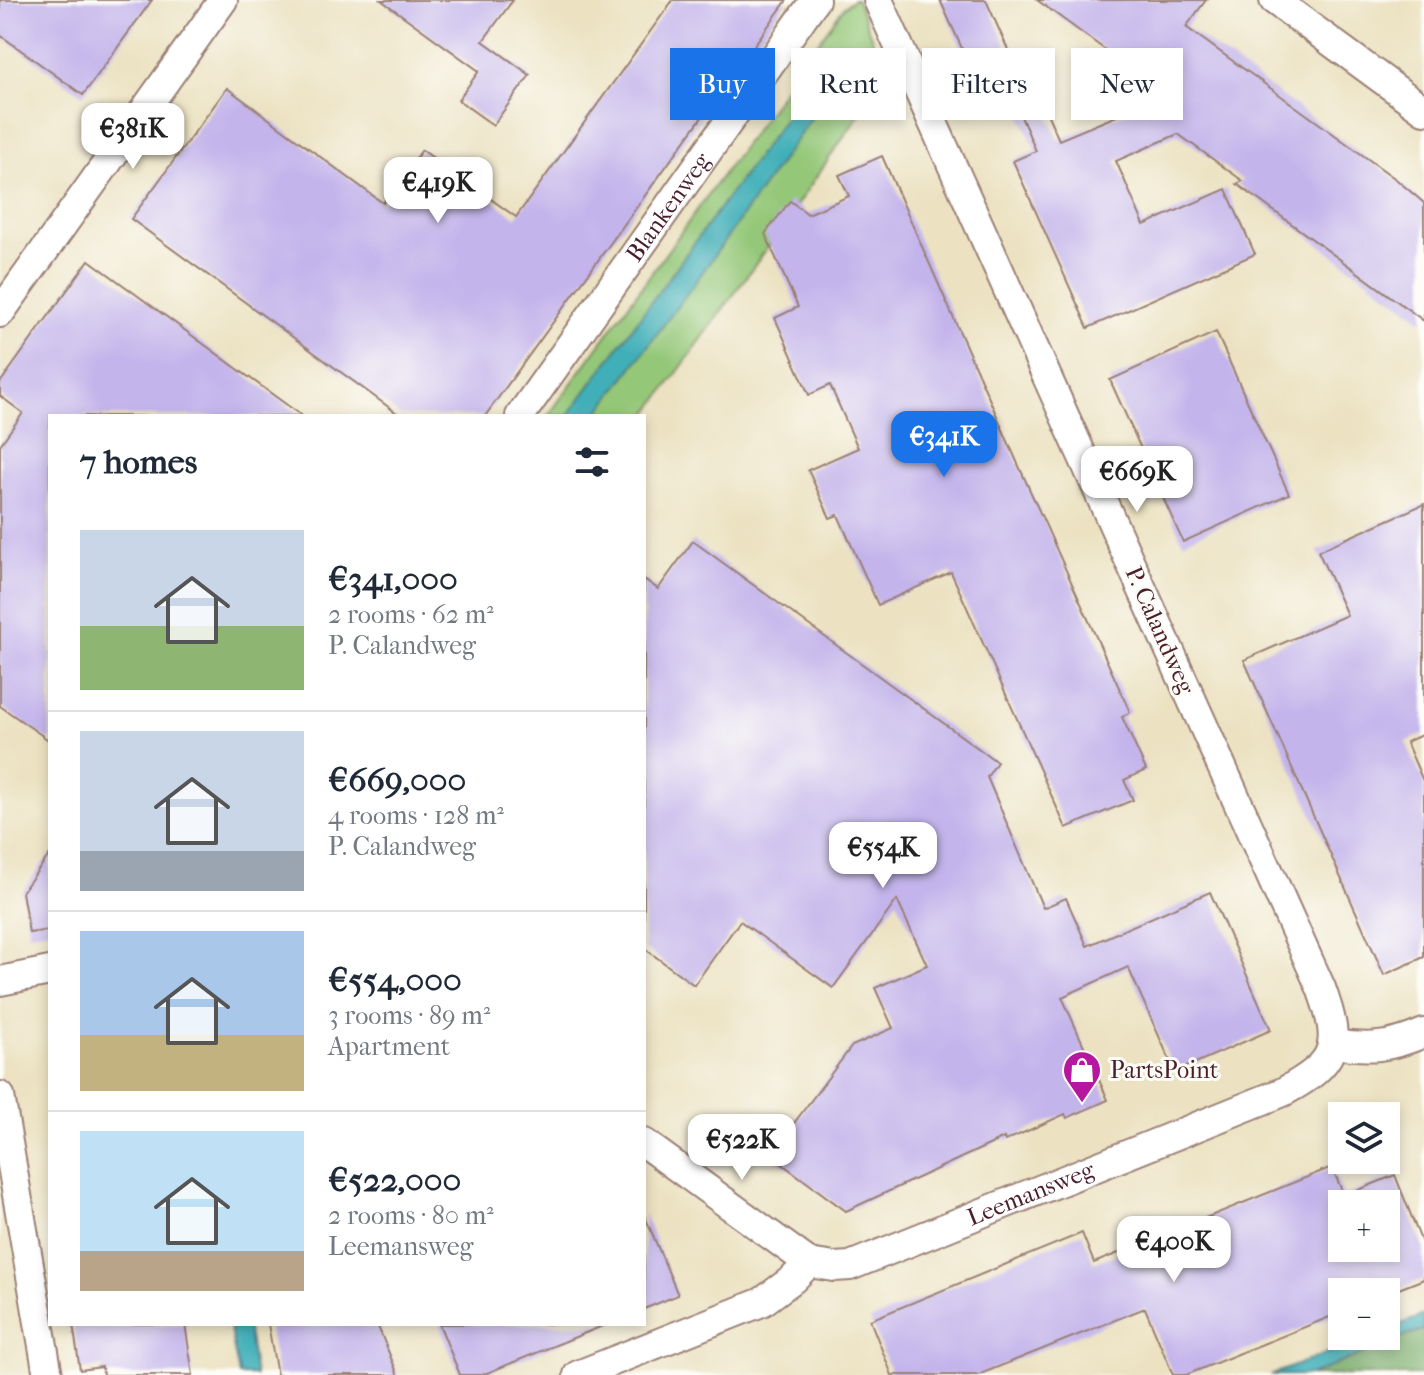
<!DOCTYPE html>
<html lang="en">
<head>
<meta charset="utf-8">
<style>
  body { margin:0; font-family:"IM FELL French Canon",serif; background:#f6f6f7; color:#1f2937; height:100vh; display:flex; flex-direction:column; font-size:30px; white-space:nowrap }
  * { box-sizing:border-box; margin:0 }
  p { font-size:26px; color:#747a83 }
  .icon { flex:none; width:44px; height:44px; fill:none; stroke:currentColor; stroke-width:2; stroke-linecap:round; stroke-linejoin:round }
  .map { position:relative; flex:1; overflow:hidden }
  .panel { position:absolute; left:48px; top:414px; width:598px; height:912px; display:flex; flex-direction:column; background:#fff; border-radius:0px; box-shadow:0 4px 12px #0003 }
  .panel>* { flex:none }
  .hud { position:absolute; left:670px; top:48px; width:634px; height:72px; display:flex; gap:16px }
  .controls { position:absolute; left:1328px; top:1102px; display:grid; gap:16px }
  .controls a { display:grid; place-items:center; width:72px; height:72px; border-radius:0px; background:#fff; box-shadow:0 4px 12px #0003; font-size:40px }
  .price { position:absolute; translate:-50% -68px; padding:0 18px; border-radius:16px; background:#fff; color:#222; font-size:26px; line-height:52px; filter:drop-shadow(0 2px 4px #0008) }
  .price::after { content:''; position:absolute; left:50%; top:48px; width:24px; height:18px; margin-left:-12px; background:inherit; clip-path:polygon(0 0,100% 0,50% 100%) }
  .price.selected { background:#1a73e8; color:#fff }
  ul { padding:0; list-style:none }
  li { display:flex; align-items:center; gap:24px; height:200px; padding:0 32px }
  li+li { border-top:2px solid #e0e1e3 }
  li span { display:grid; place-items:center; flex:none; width:224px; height:160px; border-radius:0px; color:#555 }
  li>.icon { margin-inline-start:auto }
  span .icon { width:96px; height:96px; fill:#fffc; stroke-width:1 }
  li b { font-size:34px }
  h2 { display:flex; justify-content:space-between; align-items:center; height:96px; padding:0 32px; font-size:34px }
  .tag { padding:0 28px; border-radius:0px; background:#fff; box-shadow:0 4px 12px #0003; font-size:28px; line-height:72px }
  .tag.selected { background:#1a73e8; color:#fff }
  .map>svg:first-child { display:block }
  .green { fill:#94c778; stroke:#6f7352; stroke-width:2 }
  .forest { fill:#77ac68; stroke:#60664a; stroke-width:2 }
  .water { fill:#3fafb8; stroke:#446772; stroke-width:2 }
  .building { fill:#c3b4eb; fill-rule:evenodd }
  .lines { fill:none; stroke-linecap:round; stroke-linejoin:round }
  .street-casing { stroke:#9b8076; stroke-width:32 }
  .street { stroke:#fff; stroke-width:28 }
  .labels { text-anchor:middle; stroke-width:6; stroke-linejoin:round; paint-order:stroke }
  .street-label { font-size:24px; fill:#4a1f2b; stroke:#fdfcf7 }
  .poi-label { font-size:24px; fill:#4a1f2b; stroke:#fdfcf7; text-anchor:start }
</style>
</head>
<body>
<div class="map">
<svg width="1424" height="1375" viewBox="0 0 1424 1375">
  <rect width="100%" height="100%" fill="#fdfcf7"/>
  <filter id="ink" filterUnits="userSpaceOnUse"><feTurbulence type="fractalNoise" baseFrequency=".0125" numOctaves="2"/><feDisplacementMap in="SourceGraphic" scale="16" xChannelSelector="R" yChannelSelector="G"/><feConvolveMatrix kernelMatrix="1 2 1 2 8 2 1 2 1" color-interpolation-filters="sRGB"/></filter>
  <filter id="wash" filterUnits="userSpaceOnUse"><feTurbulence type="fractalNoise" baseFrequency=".006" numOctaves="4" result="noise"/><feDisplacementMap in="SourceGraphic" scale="32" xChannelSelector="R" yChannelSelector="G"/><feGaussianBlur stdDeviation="1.8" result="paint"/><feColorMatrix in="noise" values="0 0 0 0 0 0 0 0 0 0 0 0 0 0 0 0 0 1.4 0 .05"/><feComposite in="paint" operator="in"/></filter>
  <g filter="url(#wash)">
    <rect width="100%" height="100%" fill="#ece2c2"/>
    <path class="green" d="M853,0H857L886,76L787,219L771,226L775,237L644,419V416H548L844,7Z"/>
    <path class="forest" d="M1424,1329V1375H1310Z"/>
    <g class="water">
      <path d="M805,91L822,103L697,280L596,416H568Z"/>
      <path d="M1424,1315V1329L1310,1375H1271L1371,1336H1386V1330Z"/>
      <path d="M229,1324H247L255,1375H239Z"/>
    </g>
    <g id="blocks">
      <g class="building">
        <path d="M0,0H152L83,95L0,35Z"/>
        <path d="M381,0H513L483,41L530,75L493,125L458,100L479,71Z"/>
        <path d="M673,0H787L485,416H401L131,219L227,88L383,203L422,150L516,217Z"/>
        <path d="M940,0H986L1016,68L1025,64L1059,140L1167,95L1037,0H1206L1186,27L1397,180L1424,203V321L1237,184L1243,181L1178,134L1116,161L1144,225L1226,189L1255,254L1088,328L1013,161L1036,151L1003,75L979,86Z"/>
        <path d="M882,156L1018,464L1130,712L1122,717L1146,770L1124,780L1133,800L1066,828L951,572L878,605L838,515L830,518L808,470L858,448L830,385L809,395L775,318L798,307L765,234L790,201L808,214L849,196L839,175Z"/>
        <path d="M89,260L302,416H50V741L0,706V445L23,413L0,396V383Z"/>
        <path d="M1216,332L1289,494L1183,542L1110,380Z"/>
        <path d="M1424,504V734L1406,742L1424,783V957L1384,975L1244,660L1347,615L1318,551Z"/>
        <path d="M693,541L997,762L987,777L1043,908L1066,898L1087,946L1210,892L1271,1030L1175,1072L1128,967L1062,997L1108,1100L1067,1118L1065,1114L1005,1141L1004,1138L846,1211L770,1155L852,1046L893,1028L875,988L927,965L897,900L833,988L740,921L694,985L644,948V579L658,589Z"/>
        <path d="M50,854V930L29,933L22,892Z"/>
        <path d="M1332,1167L1344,1196L1395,1175L1424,1248V1279L1386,1294L1342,1292V1312L1186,1375H1173L1145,1308L978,1375H892L870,1320L1082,1233L1094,1263ZM1342,1204H1386V1248H1342Z"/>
        <path d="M644,1214L678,1295L644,1309Z"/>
        <path d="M73,1324H185L193,1375H103L102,1367L80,1370Z"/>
        <path d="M268,1324H377L398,1375H277Z"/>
        <path d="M439,1324H605V1325L482,1375H460Z"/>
      </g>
    </g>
  </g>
  <g filter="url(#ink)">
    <use href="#blocks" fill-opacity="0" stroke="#9b8076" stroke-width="2"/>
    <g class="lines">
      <defs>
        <g id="street">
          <path d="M1274,0L1424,110"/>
          <path d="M0,313L223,0"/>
          <path id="s1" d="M520,416L815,0"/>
          <path d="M0,981L50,971"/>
          <path d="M1333,1044C1370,1049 1389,1048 1424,1033"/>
          <path d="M0,1096L48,1375"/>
          <path id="s2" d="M644,1143L809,1263L834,1267L850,1266L1283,1092C1338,1062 1342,1046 1321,988L878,0"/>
          <path d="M578,1375L762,1302L793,1279L809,1263"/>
        </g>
      </defs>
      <use href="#street" class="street-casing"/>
      <use href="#street" class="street"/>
    </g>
  </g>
  <defs>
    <symbol id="shop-pin" viewBox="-11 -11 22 30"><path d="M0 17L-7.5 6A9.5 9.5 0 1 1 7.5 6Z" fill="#b5179e" stroke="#fdfcf7"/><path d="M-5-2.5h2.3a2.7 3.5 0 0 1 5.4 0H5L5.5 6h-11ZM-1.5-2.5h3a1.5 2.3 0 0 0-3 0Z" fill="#fff"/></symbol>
  </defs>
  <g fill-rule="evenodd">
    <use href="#shop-pin" x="1060" y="1048" width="44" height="60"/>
  </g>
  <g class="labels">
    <g class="street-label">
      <text dy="8" stroke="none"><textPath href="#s1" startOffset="256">Blankenweg</textPath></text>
      <text transform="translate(1160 630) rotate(66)" y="8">P. Calandweg</text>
      <text dy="8" stroke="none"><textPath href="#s2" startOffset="440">Leemansweg</textPath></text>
    </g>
    <g class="poi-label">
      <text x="1110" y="1078">PartsPoint</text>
    </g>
  </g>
</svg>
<div class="controls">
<a><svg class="icon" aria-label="layers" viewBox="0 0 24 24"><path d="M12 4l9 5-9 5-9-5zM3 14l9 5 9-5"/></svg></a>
<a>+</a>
<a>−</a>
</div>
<b class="price" style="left:133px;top:171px">€381K</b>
<b class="price" style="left:438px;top:225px">€419K</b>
<b class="price selected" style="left:944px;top:479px">€341K</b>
<b class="price" style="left:1137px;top:514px">€669K</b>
<b class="price" style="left:883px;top:890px">€554K</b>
<b class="price" style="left:742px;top:1182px">€522K</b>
<b class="price" style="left:1174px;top:1284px">€400K</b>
<div class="hud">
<a class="tag selected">Buy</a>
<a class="tag">Rent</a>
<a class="tag">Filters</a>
<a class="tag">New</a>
</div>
<section class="panel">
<h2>7 homes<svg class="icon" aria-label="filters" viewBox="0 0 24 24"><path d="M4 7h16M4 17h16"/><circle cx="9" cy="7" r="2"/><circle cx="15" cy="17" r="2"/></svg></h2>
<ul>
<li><span style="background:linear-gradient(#c9d6e8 60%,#8fb573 0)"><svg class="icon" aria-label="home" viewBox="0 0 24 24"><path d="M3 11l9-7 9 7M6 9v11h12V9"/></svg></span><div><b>€341,000</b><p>2 rooms · 62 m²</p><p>P. Calandweg</p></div></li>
<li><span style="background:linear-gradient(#c9d6e8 75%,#9aa5b1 0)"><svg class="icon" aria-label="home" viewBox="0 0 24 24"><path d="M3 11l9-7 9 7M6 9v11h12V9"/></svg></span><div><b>€669,000</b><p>4 rooms · 128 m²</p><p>P. Calandweg</p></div></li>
<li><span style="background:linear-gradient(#a9c7e8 65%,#c2b280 0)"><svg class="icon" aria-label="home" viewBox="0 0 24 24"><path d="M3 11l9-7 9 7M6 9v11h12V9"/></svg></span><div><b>€554,000</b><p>3 rooms · 89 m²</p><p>Apartment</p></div></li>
<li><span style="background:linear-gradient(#bfe0f5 75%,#b9a48a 0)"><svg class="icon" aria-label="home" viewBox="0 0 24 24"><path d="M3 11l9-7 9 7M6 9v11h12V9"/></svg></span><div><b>€522,000</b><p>2 rooms · 80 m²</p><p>Leemansweg</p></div></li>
</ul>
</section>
</div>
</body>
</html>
